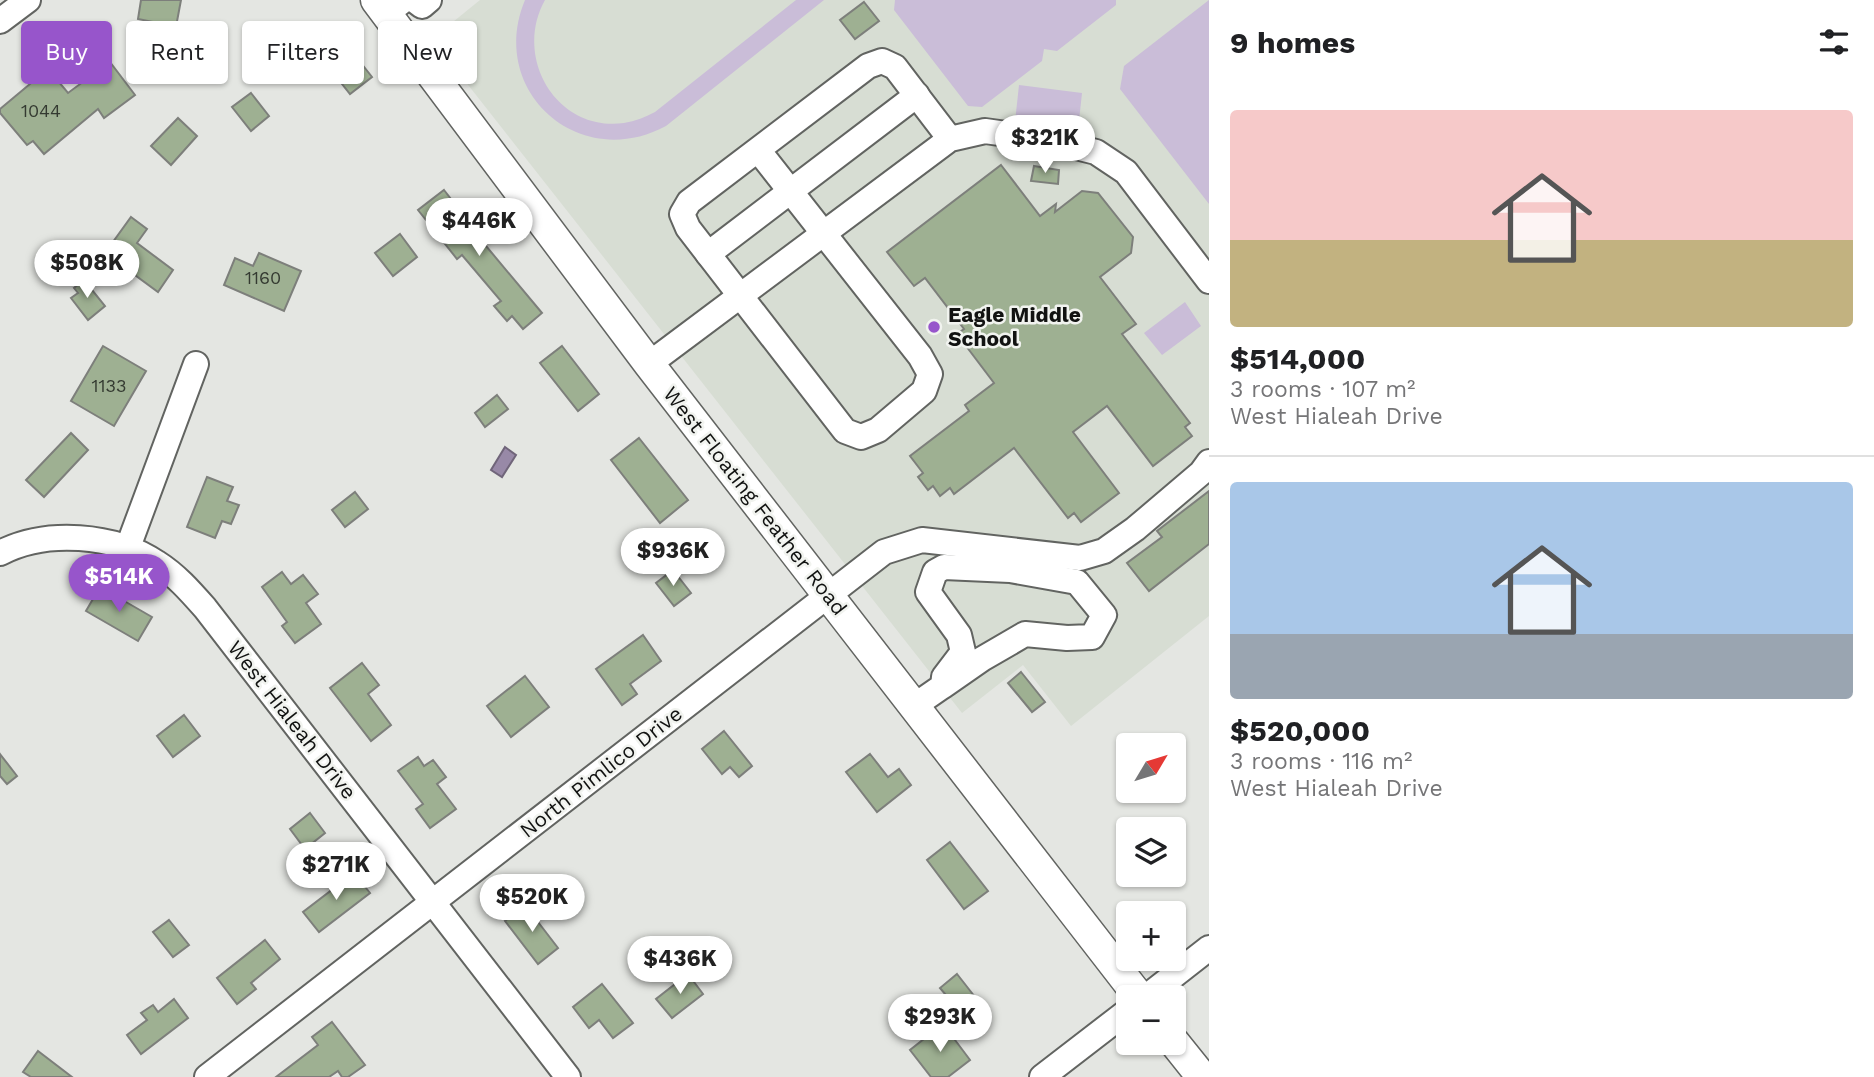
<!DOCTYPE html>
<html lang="en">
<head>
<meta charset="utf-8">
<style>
  body { margin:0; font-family:"Work Sans",sans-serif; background:#f2f2f2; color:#202124; height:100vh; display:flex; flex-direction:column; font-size:26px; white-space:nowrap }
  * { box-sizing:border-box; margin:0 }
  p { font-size:23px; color:#757577 }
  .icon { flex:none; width:38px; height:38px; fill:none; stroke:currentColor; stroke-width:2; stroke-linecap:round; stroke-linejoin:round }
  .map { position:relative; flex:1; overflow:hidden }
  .sheet { display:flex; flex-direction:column; background:#fff; width:665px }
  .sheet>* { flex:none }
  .top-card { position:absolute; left:21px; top:21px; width:665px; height:63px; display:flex; gap:14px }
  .needle { width:46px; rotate:52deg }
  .controls { position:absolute; left:1116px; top:733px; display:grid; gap:14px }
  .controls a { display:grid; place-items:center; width:70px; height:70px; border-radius:7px; background:#fff; box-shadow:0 2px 5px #0004; font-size:35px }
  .price { position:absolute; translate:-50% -60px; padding:0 16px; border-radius:24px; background:#fff; color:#222; font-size:23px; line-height:46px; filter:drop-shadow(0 2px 4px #0008) }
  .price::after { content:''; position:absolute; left:50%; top:42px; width:21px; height:16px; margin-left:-10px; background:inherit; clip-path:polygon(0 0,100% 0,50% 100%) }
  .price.selected { background:#9755cb; color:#fff }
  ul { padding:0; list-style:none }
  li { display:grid; align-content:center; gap:14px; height:371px; padding:0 21px }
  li+li { border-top:2px solid #e0e0e0 }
  li span { display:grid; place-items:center; height:217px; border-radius:7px; color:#555 }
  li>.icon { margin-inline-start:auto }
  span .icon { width:126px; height:126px; fill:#fffc; stroke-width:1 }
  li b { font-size:30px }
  h2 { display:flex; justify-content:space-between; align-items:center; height:84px; padding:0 21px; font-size:30px }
  .chip { padding:0 24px; border-radius:7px; background:#fff; box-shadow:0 2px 5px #0004; font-size:24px; line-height:63px }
  .chip.selected { background:#9755cb; color:#fff }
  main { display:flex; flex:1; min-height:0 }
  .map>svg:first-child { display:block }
  .built { fill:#d7ddd3 }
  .green { fill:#cabdd8 }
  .water { fill:#9889a7; stroke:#70657a; stroke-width:2 }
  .building { fill:#9eb092; stroke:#7d7f7b; stroke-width:2 }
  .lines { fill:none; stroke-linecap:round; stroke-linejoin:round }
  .minor-casing { stroke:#626461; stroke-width:28 }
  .major-casing { stroke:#626461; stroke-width:33 }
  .minor { stroke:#fff; stroke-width:24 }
  .major { stroke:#fff; stroke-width:30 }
  .poi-dot { fill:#9755cb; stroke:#f1f3ef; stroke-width:2.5 }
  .labels { text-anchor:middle; stroke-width:5; stroke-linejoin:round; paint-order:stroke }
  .number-label { font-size:18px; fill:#343a31 }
  .poi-label { font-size:21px; font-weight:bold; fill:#111211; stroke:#f1f3ef; text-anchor:start }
  .street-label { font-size:21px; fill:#111211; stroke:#f1f3ef }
</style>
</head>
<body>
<main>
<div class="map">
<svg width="1209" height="1077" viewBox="0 0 1209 1077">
  <rect width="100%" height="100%" fill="#e4e6e2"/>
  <path class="built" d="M480,0H1209V616L1071,726L1023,665L962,713L432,39Z"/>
  <g class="green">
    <path d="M525,0H545C513,57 556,132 624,123C635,121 646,117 655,112L796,0H824L666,126C579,173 487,91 525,0Z"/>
    <path d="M895,0H1116V5L1057,51L1044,49L1042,61L982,107L968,106L894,10Z"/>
    <path d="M1209,0V204L1120,89L1124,66Z"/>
    <path d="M1019,85L1082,93L1078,130L1015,122Z"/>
    <path d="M1185,302L1201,326L1162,355L1144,333Z"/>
  </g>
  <path class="water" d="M505,447L516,455L502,477L491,470Z"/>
  <g class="building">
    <path d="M141,0H181L175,32L194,57L162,81L132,42L158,23L138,19Z"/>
    <path d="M864,2L879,21L855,39L840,20Z"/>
    <path d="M342,39L372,77L350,94L320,56Z"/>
    <path d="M110,62L135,95L104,118L98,109L44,154L33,141L27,145L0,113V109L48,69L68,93Z"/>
    <path d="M251,93L269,116L251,131L232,107Z"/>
    <path d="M178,118L197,136L171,165L151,146Z"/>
    <path d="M1001,165L1040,216L1056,204L1055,212L1082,191L1098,193L1133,237L1131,253L1100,277L1136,324L1122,334L1190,423L1185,427L1192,436L1153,466L1107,406L1073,432L1119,493L1081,522L1074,513L1068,518L1014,448L954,494L950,488L940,496L933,486L928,490L918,477L923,473L910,456L969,411L965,405L994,383L957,334L964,329L925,278L914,286L887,252Z"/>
    <path d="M1034,166L1059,170L1058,184L1031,181Z"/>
    <path d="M444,190L482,239L481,240L542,313L523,329L512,316L507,321L494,306L501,301L462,255L457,259L418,210Z"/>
    <path d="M131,217L147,229L137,243L173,270L158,292L105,253Z"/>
    <path d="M400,234L417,257L393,276L375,253Z"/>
    <path d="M259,253L301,271L284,311L224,285L235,258L253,266Z"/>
    <path d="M84,280L105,306L88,320L71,298L78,293L74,288Z"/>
    <path d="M103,346L146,371L114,426L71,401Z"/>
    <path d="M562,346L599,394L578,411L540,363Z"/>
    <path d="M497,395L508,409L485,427L475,413Z"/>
    <path d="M71,433L88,450L44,497L26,480Z"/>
    <path d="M639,438L688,500L660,523L611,460Z"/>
    <path d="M207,477L233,487L227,501L239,505L231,524L222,521L215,538L187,527Z"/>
    <path d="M1209,491V544L1149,591L1127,563L1162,537L1157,531Z"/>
    <path d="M355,492L368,509L345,527L332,510Z"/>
    <path d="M673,570L691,593L674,606L656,583Z"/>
    <path d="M282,572L291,584L303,575L318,594L306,603L321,624L295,643L282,626L287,622L262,587Z"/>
    <path d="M100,587L152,617L138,641L86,611Z"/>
    <path d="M643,635L661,661L630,684L637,694L622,705L596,669Z"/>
    <path d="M362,663L379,685L368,694L391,725L371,741L330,688Z"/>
    <path d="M1021,672L1045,702L1032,712L1008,683Z"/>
    <path d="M525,676L549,707L511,737L487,706Z"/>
    <path d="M184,715L200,736L173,757L157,736Z"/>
    <path d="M724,731L752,766L739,777L730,767L722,774L702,749Z"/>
    <path d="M0,754L17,776L7,784L0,776Z"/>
    <path d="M870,754L888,777L899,769L911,785L877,812L846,772Z"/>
    <path d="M418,757L424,766L433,760L446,777L437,784L456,809L430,828L416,809L423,804L398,771Z"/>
    <path d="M310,813L325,833L305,849L290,829Z"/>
    <path d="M950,842L988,891L964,909L927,860Z"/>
    <path d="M354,873L370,893L319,932L303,912Z"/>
    <path d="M525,905L558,948L538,964L505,921Z"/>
    <path d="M169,920L189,945L173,957L153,932Z"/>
    <path d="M265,940L280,959L251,983L256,989L237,1004L217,978Z"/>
    <path d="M688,974L703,994L672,1018L656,999Z"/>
    <path d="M957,974L975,997L947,1019L935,1003L946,995L940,988Z"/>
    <path d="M602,984L633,1023L613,1038L599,1020L589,1028L573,1007Z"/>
    <path d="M174,999L188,1018L141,1054L127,1035L147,1020L141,1013L153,1005L158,1012Z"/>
    <path d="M332,1022L365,1065L348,1077H342L338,1071L329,1077H276L318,1045L312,1037Z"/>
    <path d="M943,1024L970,1060L948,1077H931L910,1050Z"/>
    <path d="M38,1051L72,1077H31L23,1072Z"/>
  </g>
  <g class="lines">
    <defs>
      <g id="minor">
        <path d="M414,0L422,6L429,0"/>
        <path d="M387,13L404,0"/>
        <path d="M0,21L28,0"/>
        <path d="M758,150L920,356L930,374L924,391L878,430L861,437L845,431L688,228L682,214L689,202L868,66L882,61L895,67L950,139"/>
        <path d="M708,254L917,95"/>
        <path d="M649,364L950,139L985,131L1048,140L1096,152L1126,172L1209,281"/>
        <path d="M128,547L196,364"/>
        <path d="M0,553C46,529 114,534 157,563C176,575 190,591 205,608L568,1077"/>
        <path d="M914,706L940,688L943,686L982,659L1025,634L1067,638L1092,637L1104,615L1077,582L1010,570L944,567L935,572L928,592L959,635L963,652L944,677L943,686"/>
        <path d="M1145,998L1209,948"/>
        <path d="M207,1077L884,552L922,540L1080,558L1104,551L1111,546L1135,529L1201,473L1209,462"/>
        <path d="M1042,1077L1129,1010"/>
      </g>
      <g id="major">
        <path d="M376,0L649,364L1140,998"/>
        <path d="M1174,1042L1202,1077"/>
      </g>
    </defs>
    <use href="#minor" class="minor-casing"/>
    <use href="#major" class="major-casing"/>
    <use href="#minor" class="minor"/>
    <use href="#major" class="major"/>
  </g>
  <circle class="poi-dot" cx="934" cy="327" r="7"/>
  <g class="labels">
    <g class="number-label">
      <text x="41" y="117">1044</text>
      <text x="263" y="284">1160</text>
      <text x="109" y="392">1133</text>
    </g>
    <g class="poi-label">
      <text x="948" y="322">Eagle Middle<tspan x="948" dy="24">School</tspan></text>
    </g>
    <g class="street-label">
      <text transform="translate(755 501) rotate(52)" y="7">West Floating Feather Road</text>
      <text transform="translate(292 720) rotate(52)" y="7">West Hialeah Drive</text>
      <text transform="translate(601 772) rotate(-38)" y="7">North Pimlico Drive</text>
    </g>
  </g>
</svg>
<div class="controls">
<a><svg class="needle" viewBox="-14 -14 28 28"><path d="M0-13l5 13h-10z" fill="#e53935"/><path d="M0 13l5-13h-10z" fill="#757577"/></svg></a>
<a><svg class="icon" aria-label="layers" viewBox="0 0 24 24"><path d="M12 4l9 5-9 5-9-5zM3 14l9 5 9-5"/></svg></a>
<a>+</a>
<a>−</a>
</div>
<b class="price" style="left:1045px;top:175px">$321K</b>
<b class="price" style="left:479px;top:258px">$446K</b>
<b class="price" style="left:87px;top:300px">$508K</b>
<b class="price" style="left:673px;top:588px">$936K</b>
<b class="price selected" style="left:119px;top:614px">$514K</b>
<b class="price" style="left:336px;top:902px">$271K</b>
<b class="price" style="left:532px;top:934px">$520K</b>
<b class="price" style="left:680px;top:996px">$436K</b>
<b class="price" style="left:940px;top:1054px">$293K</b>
<div class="top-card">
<a class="chip selected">Buy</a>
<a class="chip">Rent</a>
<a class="chip">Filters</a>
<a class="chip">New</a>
</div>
</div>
<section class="sheet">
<h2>9 homes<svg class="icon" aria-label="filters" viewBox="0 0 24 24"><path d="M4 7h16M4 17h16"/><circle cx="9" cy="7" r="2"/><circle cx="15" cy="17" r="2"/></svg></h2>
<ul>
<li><span style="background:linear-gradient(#f6c9c9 60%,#c2b280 0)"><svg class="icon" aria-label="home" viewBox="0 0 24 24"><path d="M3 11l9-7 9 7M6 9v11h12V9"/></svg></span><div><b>$514,000</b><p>3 rooms · 107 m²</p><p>West Hialeah Drive</p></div></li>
<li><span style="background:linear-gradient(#a9c7e8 70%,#9aa5b1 0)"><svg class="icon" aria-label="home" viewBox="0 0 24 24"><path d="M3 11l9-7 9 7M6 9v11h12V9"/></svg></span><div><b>$520,000</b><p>3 rooms · 116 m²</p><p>West Hialeah Drive</p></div></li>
</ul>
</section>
</main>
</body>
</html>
